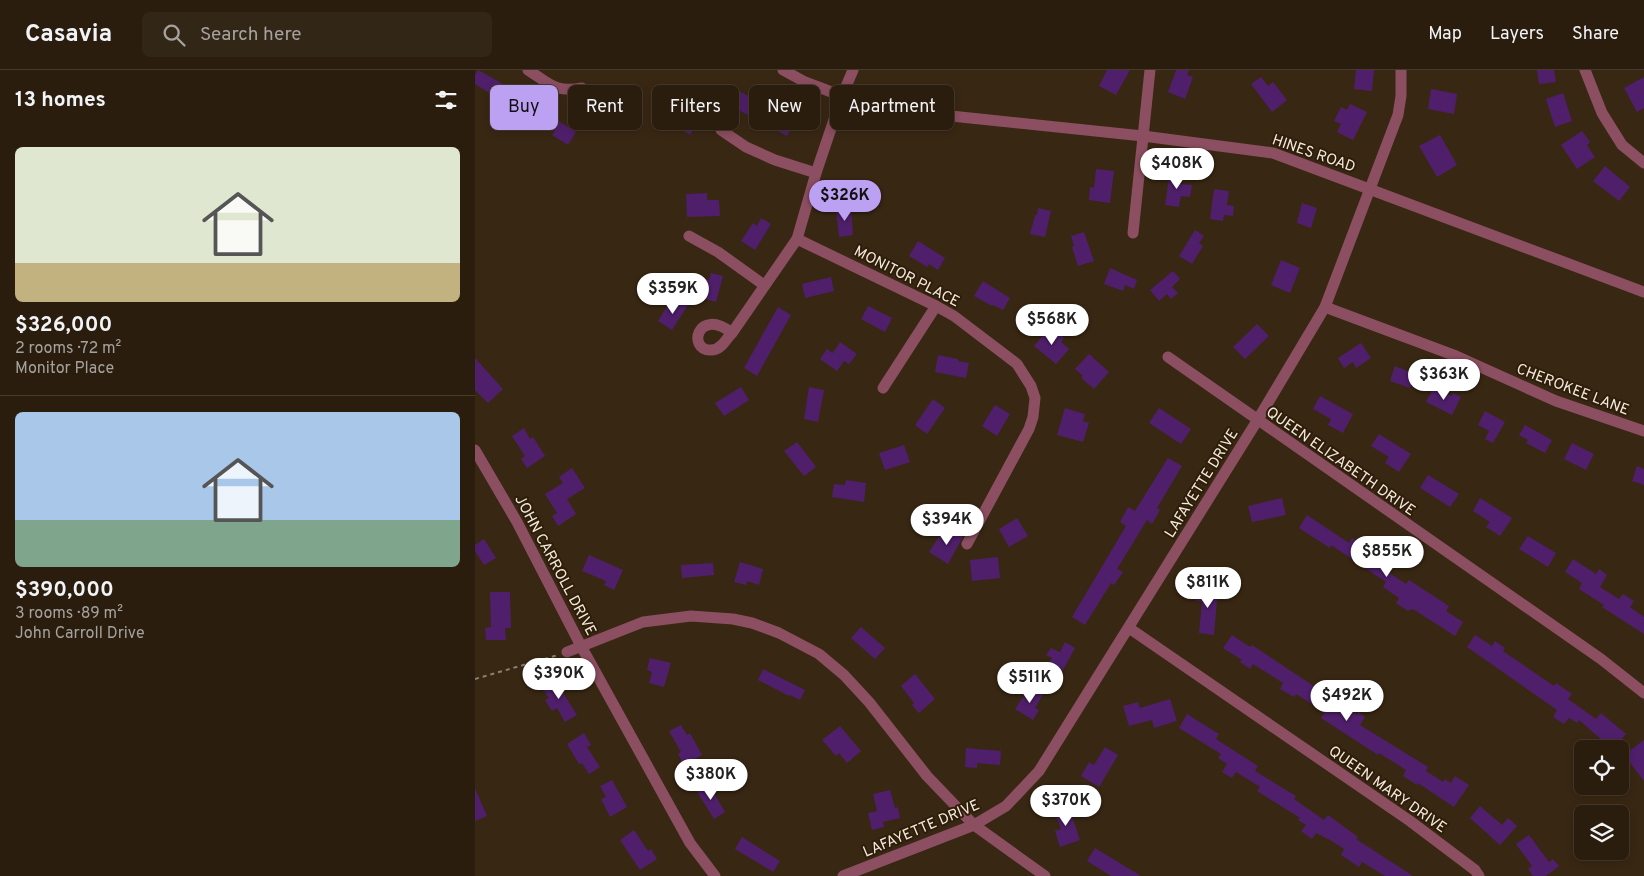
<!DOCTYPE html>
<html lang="en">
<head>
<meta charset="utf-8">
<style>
  body { margin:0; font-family:Overpass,sans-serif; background:#322617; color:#f1f3f6; height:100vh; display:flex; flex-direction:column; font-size:19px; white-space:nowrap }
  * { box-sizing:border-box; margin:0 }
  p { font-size:16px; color:#a5a29e }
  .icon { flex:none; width:28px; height:28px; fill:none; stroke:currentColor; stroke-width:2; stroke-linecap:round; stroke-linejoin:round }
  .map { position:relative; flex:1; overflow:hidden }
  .details { display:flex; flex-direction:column; background:#2a1d0e; width:475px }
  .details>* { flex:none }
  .hud { position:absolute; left:15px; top:15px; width:475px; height:45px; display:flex; gap:10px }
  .buttons { position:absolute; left:1099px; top:670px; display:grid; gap:10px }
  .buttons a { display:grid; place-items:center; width:55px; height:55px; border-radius:8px; background:#2a1d0e; box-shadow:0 2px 8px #0003,0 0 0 1px #463b2e; font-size:25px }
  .price { position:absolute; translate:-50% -42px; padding:0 11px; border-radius:18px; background:#fff; color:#222; font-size:16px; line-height:32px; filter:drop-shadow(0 1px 2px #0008) }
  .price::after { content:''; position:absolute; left:50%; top:30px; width:15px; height:11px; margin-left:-8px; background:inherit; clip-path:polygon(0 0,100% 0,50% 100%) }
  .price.active { background:#bca0f2; color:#111 }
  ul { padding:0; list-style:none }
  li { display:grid; align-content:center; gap:10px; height:265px; padding:0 15px }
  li+li { border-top:1px solid #463b2e }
  li span { display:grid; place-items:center; height:155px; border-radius:8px; color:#555 }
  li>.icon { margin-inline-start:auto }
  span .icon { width:90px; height:90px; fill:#fffc; stroke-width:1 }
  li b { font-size:21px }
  h2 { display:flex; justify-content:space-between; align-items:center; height:60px; padding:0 15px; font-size:21px }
  .chip { padding:0 18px; border-radius:8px; background:#2a1d0e; box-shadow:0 2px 8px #0003,0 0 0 1px #463b2e; font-size:18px; line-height:45px }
  .chip.active { background:#bca0f2; color:#111 }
  header { display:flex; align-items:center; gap:30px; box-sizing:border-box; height:70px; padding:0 25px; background:#2a1d0e; border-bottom:1px solid #463b2e }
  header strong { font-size:24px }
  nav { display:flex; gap:28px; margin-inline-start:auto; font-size:18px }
  .search { width:350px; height:45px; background:#322617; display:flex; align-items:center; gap:12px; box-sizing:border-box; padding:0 18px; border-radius:8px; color:#a5a29e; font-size:19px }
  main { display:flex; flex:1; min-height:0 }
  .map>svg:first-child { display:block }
  .building { fill:#501f6b }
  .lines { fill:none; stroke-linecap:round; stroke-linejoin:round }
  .path { stroke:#8e8070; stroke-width:2; stroke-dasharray:4 4; stroke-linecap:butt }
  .minor { stroke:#8c4e61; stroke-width:11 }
  .labels { text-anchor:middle; stroke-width:4; stroke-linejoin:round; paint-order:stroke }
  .street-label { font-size:15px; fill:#f4e9dd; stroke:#2e1e09 }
</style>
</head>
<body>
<header>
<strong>Casavia</strong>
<div class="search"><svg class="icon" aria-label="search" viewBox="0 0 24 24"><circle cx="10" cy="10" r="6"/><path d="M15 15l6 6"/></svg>Search here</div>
<nav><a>Map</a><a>Layers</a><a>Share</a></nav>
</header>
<main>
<section class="details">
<h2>13 homes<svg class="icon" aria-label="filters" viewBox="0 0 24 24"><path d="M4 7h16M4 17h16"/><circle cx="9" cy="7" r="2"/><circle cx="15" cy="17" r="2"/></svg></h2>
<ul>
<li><span style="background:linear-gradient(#dfe7d0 75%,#c2b280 0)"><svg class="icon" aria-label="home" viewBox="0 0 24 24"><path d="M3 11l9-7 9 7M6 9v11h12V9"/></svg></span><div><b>$326,000</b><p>2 rooms · 72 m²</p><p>Monitor Place</p></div></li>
<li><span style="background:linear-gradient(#a9c7e8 70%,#7fa58c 0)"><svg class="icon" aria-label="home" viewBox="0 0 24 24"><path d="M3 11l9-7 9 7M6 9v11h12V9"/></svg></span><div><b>$390,000</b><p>3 rooms · 89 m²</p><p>John Carroll Drive</p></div></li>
</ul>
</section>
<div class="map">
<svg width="1169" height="806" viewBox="0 0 1169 806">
  <rect width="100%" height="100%" fill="#382713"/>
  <g class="building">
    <path d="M3,0L66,35L58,48L41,37L43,34L21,20L18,25L0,14V5Z"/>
    <path d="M632,0H655L641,25L624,16Z"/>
    <path d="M701,0H714L712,5L718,7L710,29L693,22Z"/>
    <path d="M881,0H899L897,21L879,19Z"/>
    <path d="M1062,0H1079L1081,12L1064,14Z"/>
    <path d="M786,7L793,16L798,12L812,30L797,42L776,14Z"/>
    <path d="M1169,7V38L1162,42L1149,18Z"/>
    <path d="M956,19L982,24L979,44L953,39Z"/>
    <path d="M262,20L320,51L312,66L254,35Z"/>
    <path d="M221,21L236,30L215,65L201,56Z"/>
    <path d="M1088,23L1097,51L1080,57L1071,29Z"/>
    <path d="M875,34L892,42L878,70L862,62L866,54L859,51L866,37L872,40Z"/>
    <path d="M79,48L101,62L93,75L77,65L80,61L73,57Z"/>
    <path d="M1107,61L1115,72L1112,75L1120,87L1102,99L1086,75Z"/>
    <path d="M965,65L982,95L962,107L944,76Z"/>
    <path d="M1130,96L1155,117L1144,131L1118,111Z"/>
    <path d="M621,99L639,101L635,133L614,130L615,117L619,118Z"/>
    <path d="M695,102L707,104L705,114L717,115L715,127L706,126L704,137L690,135Z"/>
    <path d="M739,119L754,121L752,135L759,136L758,146L749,145L748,151L735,149Z"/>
    <path d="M232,123V130H244L245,146L212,147L211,124Z"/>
    <path d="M827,133L842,138L836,158L822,153Z"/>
    <path d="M376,138L378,165L364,167L361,140Z"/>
    <path d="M563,138L576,141L570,167L555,164L560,145H562Z"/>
    <path d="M286,148L296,154L280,180L266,171L278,153L282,156Z"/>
    <path d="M720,160L729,166L724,173L728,176L717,194L704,186Z"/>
    <path d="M609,162L619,191L603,196L597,177L599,176L596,166Z"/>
    <path d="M443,171L470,188L463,200L454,194L452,197L434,186Z"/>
    <path d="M806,190L825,198L815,223L796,215Z"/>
    <path d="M635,198L662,210L659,219L650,215L648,221L629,214Z"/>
    <path d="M698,201L705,209L697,217L703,223L696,229L692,224L684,231L675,220Z"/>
    <path d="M236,203L248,206L241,232L227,228L229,220L220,217L223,207L234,210Z"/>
    <path d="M356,207L359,221L330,228L327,214Z"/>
    <path d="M508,211L535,228L528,240L518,235L517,236L499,226Z"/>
    <path d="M204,229L213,235L197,260L183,251L193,235L198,238Z"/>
    <path d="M393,236L417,248L410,262L386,249Z"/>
    <path d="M303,237L316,245L282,306L269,298Z"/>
    <path d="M782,254L794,266L770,289L758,277Z"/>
    <path d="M573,260L580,266L582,262L589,268L586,272L594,279L581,294L559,276Z"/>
    <path d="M365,272L382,284L374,294L369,291L362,301L345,289L352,279L358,283Z"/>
    <path d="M886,273L896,288L881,298L878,292L869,298L863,288Z"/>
    <path d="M614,284L634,302L619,319L606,308L608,306L600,299Z"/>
    <path d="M463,285L483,289V291L494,293L491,308L460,302Z"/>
    <path d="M0,288L28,319L13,333L0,320Z"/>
    <path d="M920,296L940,304L935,318L915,311Z"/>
    <path d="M266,317L274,330L249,346L240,333Z"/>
    <path d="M334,317L349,320L343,352L329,349Z"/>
    <path d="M959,317L977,326L978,323L986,327L977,345L951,332Z"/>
    <path d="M845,326L878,344L868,363L853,355L856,349L838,339Z"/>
    <path d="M458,329L470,338L452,364L440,355Z"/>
    <path d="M520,335L535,344L522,366L507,356Z"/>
    <path d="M590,338L610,344L608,351L614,353L608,372L582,365Z"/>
    <path d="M684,338L716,359L706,374L674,353Z"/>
    <path d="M1010,341L1030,352L1018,373L1010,369L1014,361L1003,355Z"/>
    <path d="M1050,355L1077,370L1070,383L1051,373L1053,370L1044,365Z"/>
    <path d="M49,358L55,369L58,367L70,386L52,398L46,389L50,386L37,366Z"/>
    <path d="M904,364L936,384L924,402L910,393L914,387L896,376Z"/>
    <path d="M322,372L341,397L329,406L309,381Z"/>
    <path d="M1097,373L1119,384L1111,400L1089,389Z"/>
    <path d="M429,375L435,392L410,400L404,383Z"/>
    <path d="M693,388L707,396L682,438L685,440L677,454L672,450L642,499L648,502L639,515L636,513L610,555L597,547L651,456L645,452L653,437L660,441Z"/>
    <path d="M1162,396L1169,399V415L1157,411Z"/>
    <path d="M97,398L110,418L92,429L101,444L83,456L77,446L82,443L70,424L88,413L84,407Z"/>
    <path d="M953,405L984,424L975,437L945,418Z"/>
    <path d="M371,410L391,413L389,432L357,427L359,414L370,415Z"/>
    <path d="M807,428L811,445L777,452L773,436Z"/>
    <path d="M1005,428L1037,448L1025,466L1011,457L1015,452L998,441Z"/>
    <path d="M832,445L874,473L877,468L909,489L904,496L931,514L934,510L974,536L971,541L988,552L980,566L938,539L933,541L921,533L924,528L908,517L911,512L856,475L855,478L824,458Z"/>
    <path d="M542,448L553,466L534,477L524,459Z"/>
    <path d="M481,457L490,463L473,494L454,482L466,464L473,468Z"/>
    <path d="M1053,466L1081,483L1073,497L1044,479Z"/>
    <path d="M9,469L21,488L9,495L0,481V475Z"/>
    <path d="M114,485L148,500L139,520L129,515L131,511L107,501Z"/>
    <path d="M523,487L525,508L497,511L495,490Z"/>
    <path d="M1098,489L1121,504L1124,499L1132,505L1125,517L1144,529L1148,524L1159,531L1155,537L1169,547V564L1127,537L1129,535L1104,519L1107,513L1090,502Z"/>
    <path d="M265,492L288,499L284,515L272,511L271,515L259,512Z"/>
    <path d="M238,493L239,505L207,508L206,495Z"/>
    <path d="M723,515L743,518L739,565L724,563L727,532L721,531Z"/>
    <path d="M15,522H35L36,558H30L31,570H11L10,558L16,557Z"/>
    <path d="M386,557L410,578L400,589L376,568Z"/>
    <path d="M757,565L775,577L777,575L882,645L883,642L890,647L885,655L953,697L951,701L968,712L970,709L976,713L980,706L994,715L979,737L943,713L942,715L928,706L931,700L904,683L903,685L846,648L850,642L821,624L819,627L805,619L808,613L778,594L775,599L765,592L767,590L748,578Z"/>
    <path d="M1000,565L1017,576L1020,571L1030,578L1028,581L1079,616L1081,613L1097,624L1093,629L1121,649L1126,643L1151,664L1139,679H1137L1104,650L1102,653L1094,648L1089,654L1078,647L1082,640L992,577Z"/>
    <path d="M590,572L600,578L584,607L571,599L577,588L571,585L576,578L585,582Z"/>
    <path d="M175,588L196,593L189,617L174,613L177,602L172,600Z"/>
    <path d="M288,599L330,620L325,630L315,625L314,626L283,610Z"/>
    <path d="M440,604L460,629L444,643L437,635L439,633L426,616Z"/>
    <path d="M83,609L90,620L87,621L102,645L90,652L82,638L77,641L70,630L74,628L67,618Z"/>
    <path d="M558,618L568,624L560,638L564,640L558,650L540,639L552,621L555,623Z"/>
    <path d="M695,629L702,651L679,658L677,650L654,656L648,636L663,632L665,638Z"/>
    <path d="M712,644L744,664L741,669L783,696L780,701L821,726L819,729L849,750L853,745L883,767L881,769L938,806H910L887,792L884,797L866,785L869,779L855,770L841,763L837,769L826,761L831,755L823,750L825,748L782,721L785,717L761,702L757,708L747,702L752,694L743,688L746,684L704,658Z"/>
    <path d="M206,655L212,665L215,663L227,685L209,695L203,684L206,682L194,661Z"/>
    <path d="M365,656L386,681L372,693L364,683L361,686L347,670Z"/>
    <path d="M109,663L116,675L112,677L125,697L114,704L107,693L104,694L92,674Z"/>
    <path d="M1169,670V711L1149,685Z"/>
    <path d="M630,677L643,685L624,717L606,706L614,692L619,695Z"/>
    <path d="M491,678L526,681L525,695L502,693V698L490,697Z"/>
    <path d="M137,710L152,737L135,747L126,729L131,727L125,716Z"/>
    <path d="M233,713L250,742L239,749L221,720Z"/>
    <path d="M0,718L12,746L0,751Z"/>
    <path d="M415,720L420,738L423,737L425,748L408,752L409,757L397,760L393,743L402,741L398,724Z"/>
    <path d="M593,735L605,770L585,777L580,761L586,759L579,740Z"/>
    <path d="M1005,736L1027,755L1033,748L1042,756L1025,775L995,748Z"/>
    <path d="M159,760L173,781L176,779L182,789L165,800L145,770Z"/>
    <path d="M1054,765L1074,792L1078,789L1084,796L1071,806H1058L1053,799L1057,796L1041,774Z"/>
    <path d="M267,767L305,791L298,802L260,779Z"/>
    <path d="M620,778L666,806H636L612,791Z"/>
  </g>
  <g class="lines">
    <path class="path" d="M0,609L83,585"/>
    <g class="minor">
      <path d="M53,0C75,14 80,23 107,18"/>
      <path d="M308,0L330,12L367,26L400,35L457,44L668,66L798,83L1169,222"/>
      <path d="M1110,0L1127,43L1147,75L1169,93"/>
      <path d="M246,60L271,77L300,90L341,103"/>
      <path d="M658,163L675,0"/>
      <path d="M214,166L243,182L289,215"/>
      <path d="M322,169L461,236L479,246L542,294L556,316L560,328L558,347L554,359L492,474"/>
      <path d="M850,237L981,286L1081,331L1169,361"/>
      <path d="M257,263C222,236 212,281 236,280C239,280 244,278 247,275C250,272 253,267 257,263L322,169L341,103L367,26L378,0"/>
      <path d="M693,287L1126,589L1169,623"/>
      <path d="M408,318L461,236"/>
      <path d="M0,380L42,452L106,576L215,773L240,806"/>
      <path d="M654,558L935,751L1000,800L1004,806"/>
      <path d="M92,582L168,552L216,546L258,549L277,553L304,563L344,584L369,605L394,632L452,706L499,755L570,806"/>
      <path d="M368,806L499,755L531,736L564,701L782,351L850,237L923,45L926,26V0"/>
    </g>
  </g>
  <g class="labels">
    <g class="street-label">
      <text transform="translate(839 83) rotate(19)" y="5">HINES ROAD</text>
      <text transform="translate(432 206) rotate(27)" y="5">MONITOR PLACE</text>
      <text transform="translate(1098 319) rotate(21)" y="5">CHEROKEE LANE</text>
      <text transform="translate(866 391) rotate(35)" y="5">QUEEN ELIZABETH DRIVE</text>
      <text transform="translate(726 413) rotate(-58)" y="5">LAFAYETTE DRIVE</text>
      <text transform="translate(81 495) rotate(62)" y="5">JOHN CARROLL DRIVE</text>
      <text transform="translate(913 719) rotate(35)" y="5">QUEEN MARY DRIVE</text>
      <text transform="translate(446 758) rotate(-23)" y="5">LAFAYETTE DRIVE</text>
    </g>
  </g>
</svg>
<div class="buttons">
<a><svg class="icon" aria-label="locate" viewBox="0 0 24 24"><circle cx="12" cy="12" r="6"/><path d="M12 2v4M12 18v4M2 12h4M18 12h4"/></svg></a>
<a><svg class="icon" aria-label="layers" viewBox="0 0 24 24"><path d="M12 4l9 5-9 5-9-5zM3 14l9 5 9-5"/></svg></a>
</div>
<b class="price" style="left:702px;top:120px">$408K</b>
<b class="price active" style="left:370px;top:152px">$326K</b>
<b class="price" style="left:198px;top:245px">$359K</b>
<b class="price" style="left:577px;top:276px">$568K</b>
<b class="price" style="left:969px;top:331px">$363K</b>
<b class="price" style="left:472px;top:476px">$394K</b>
<b class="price" style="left:912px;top:508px">$855K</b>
<b class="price" style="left:733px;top:539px">$811K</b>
<b class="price" style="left:84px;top:630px">$390K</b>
<b class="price" style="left:555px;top:634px">$511K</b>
<b class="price" style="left:872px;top:652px">$492K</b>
<b class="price" style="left:236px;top:731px">$380K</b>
<b class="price" style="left:591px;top:757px">$370K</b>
<div class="hud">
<a class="chip active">Buy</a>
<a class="chip">Rent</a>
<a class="chip">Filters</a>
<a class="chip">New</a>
<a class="chip">Apartment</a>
</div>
</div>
</main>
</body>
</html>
